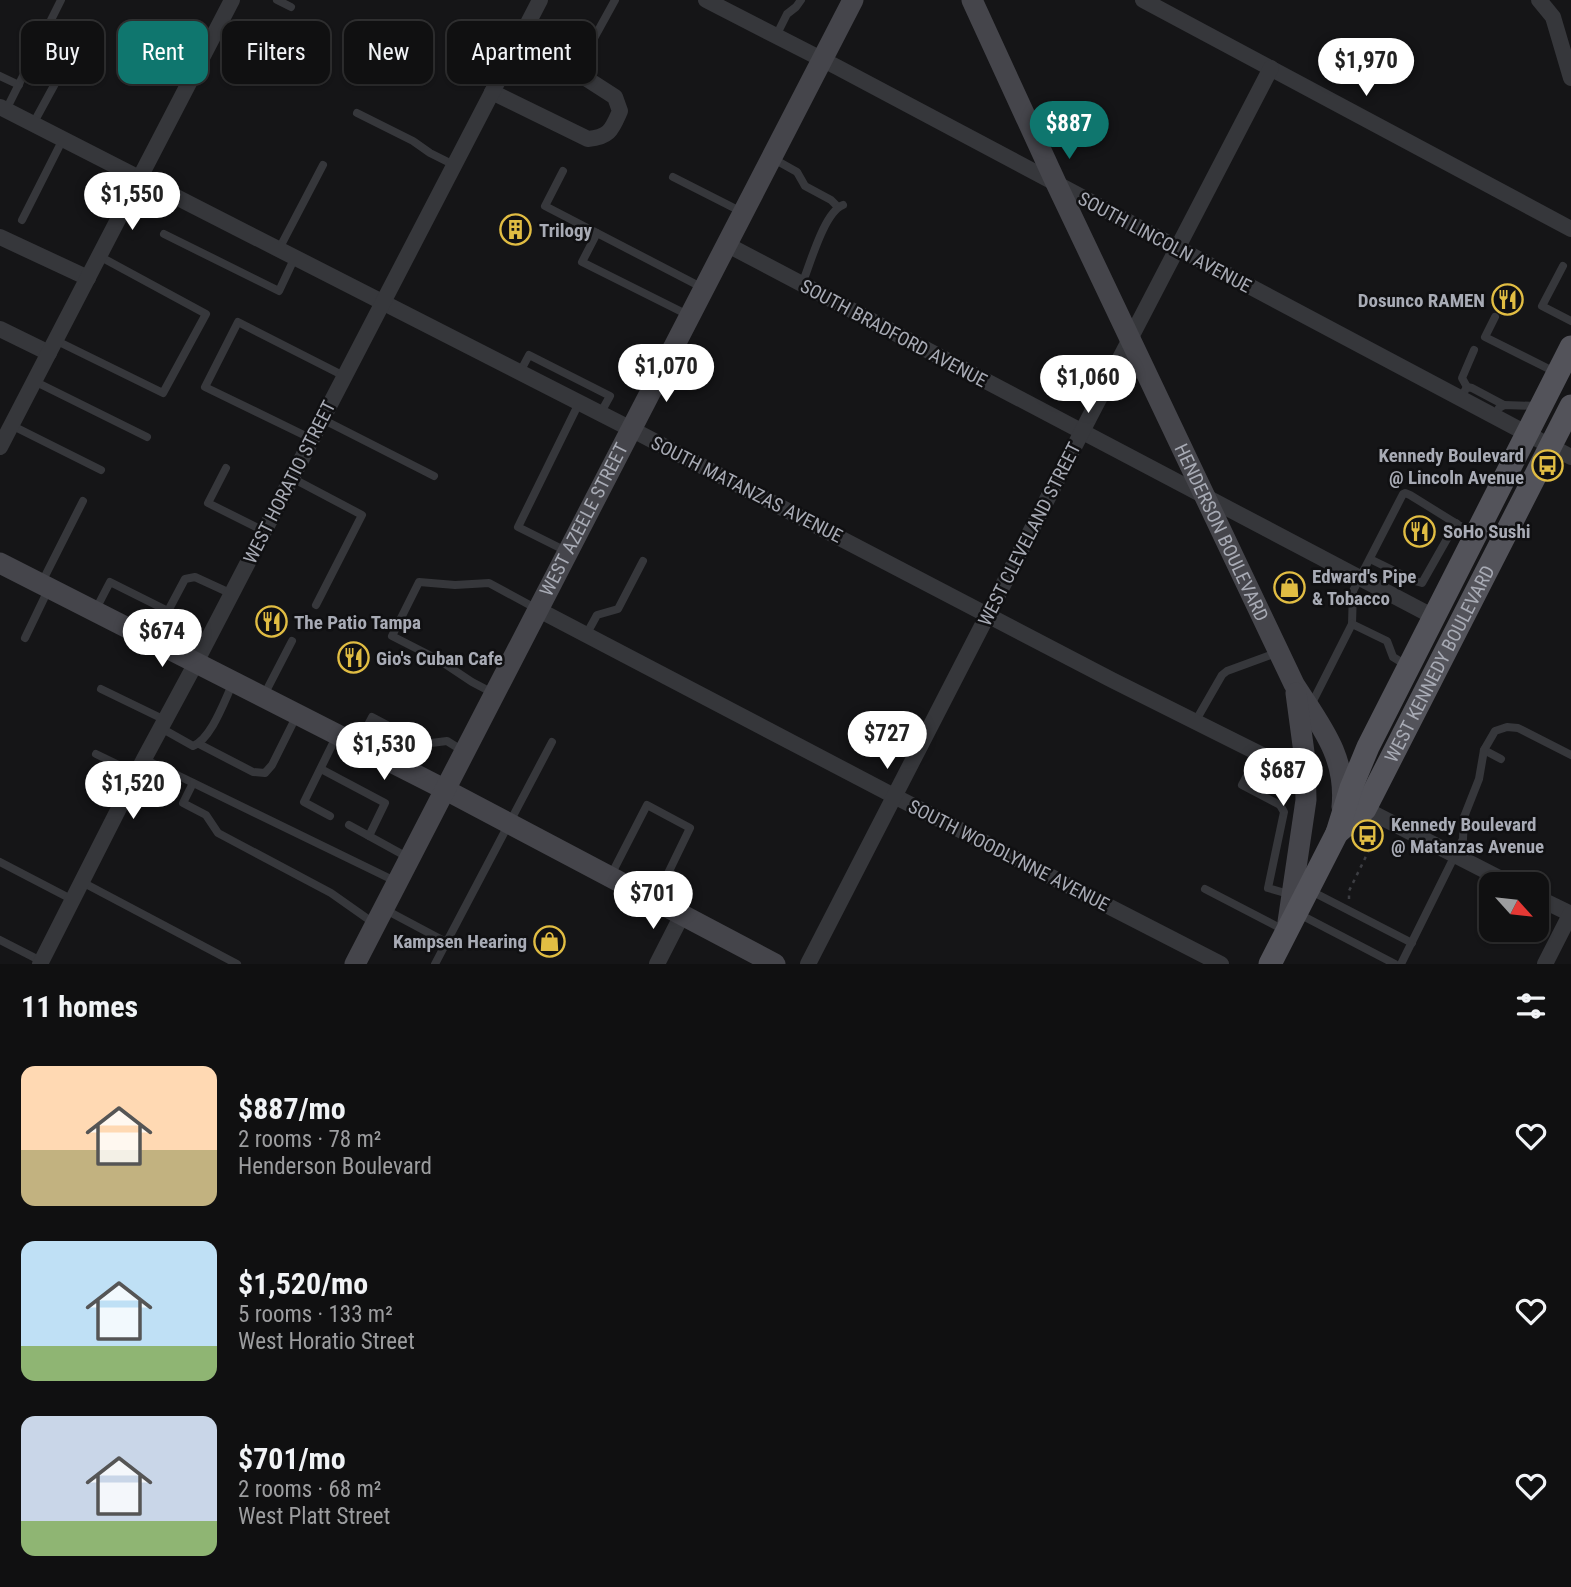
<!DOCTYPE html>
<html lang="en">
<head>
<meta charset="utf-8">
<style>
  body { margin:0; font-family:"Roboto Condensed",sans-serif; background:#19191a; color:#f1f3f6; height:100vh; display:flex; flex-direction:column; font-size:26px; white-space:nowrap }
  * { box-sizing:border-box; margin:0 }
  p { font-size:23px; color:#9c9d9f }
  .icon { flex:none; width:38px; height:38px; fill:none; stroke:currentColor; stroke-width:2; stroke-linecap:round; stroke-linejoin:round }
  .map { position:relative; height:964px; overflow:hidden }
  .side { display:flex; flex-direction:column; background:#101011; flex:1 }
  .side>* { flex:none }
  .top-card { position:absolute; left:21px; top:21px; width:700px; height:63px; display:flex; gap:14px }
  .needle { width:46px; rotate:117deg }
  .controls { position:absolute; left:1479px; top:872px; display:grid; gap:14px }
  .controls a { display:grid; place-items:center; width:70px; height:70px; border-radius:14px; background:#101011; box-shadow:0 2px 5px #0004,0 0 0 2px #303031; font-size:35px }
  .price { position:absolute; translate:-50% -60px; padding:0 16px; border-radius:24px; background:#fff; color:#222; font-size:23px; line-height:46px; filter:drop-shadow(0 2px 4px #0008) }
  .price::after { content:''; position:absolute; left:50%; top:42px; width:21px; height:16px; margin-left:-10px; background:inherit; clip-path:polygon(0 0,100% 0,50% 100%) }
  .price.active { background:#0f766e; color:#fff }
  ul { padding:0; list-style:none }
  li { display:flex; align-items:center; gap:21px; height:175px; padding:0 21px }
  li span { display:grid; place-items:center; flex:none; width:196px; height:140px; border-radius:14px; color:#555 }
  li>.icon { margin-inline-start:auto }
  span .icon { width:84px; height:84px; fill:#fffc; stroke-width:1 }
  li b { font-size:30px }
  h2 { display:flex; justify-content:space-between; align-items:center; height:84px; padding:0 21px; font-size:30px }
  .pill { padding:0 24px; border-radius:14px; background:#101011; box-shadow:0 2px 5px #0004,0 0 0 2px #303031; font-size:24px; line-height:63px }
  .pill.active { background:#0f766e; color:#fff }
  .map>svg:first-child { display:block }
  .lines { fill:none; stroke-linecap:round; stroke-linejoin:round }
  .path { stroke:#3c3d42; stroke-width:2.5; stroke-dasharray:3.5 5; stroke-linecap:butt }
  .lane { stroke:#36373b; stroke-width:8 }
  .street { stroke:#36373b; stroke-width:16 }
  .secondary { stroke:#45454b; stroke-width:21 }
  .primary { stroke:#53535a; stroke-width:23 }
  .labels { text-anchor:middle; stroke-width:5; stroke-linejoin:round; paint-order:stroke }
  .poi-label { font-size:19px; font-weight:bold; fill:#a8abb5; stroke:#101012; text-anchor:start }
  .street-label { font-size:19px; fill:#a8abb5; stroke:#101012 }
</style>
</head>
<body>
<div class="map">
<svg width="1571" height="964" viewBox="0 0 1571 964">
  <rect width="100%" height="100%" fill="#151517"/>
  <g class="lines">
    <path class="path" d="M1349,899V891L1378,832"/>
    <g class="lane">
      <path d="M277,0L291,7"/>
      <path d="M219,25L288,60"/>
      <path d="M776,36L787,14L796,7L801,0"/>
      <path d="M593,40L615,0"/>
      <path d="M0,76L19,85"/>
      <path d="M6,110L61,0"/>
      <path d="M357,113L413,141L430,153L454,165"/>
      <path d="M33,124L69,58L67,50L43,37"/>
      <path d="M772,158L797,172L805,186L831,200L838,207"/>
      <path d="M563,171L545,206L703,288"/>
      <path d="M673,177L740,211"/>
      <path d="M22,220L63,139"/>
      <path d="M597,233L582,262L688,315"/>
      <path d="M164,234L279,291L295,257"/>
      <path d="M279,249L323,165"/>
      <path d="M1563,266L1542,306L1571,321"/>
      <path d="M802,284C810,265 824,212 843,205"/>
      <path d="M1495,317L1485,337L1555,372"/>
      <path d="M55,340L163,393L206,314L99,256"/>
      <path d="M520,372L529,355L610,396L600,414"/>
      <path d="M34,381L147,437"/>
      <path d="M1467,387L1462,378L1474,350"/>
      <path d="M1460,399L1467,387L1472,388L1504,405"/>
      <path d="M1499,408L1504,405L1538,406"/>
      <path d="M322,419L434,476"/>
      <path d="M11,425L101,470"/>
      <path d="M312,439L205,387L238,322L344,376"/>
      <path d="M226,468L208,503L264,531"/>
      <path d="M292,478L362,515L316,605"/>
      <path d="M566,551L518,527L579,403"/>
      <path d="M1370,559L1415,581L1422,583L1456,523"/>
      <path d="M42,582L83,501"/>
      <path d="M96,609L110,582L168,611L185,579L195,577L232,594"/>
      <path d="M1352,624L1353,591L1403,494L1405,493L1410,495L1473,534"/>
      <path d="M586,635L597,615L618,609L643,561"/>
      <path d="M25,638L49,588"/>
      <path d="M101,689L165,720"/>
      <path d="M493,693L472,682L439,660L392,636L419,582L455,585L489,583L537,609"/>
      <path d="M263,697L292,641"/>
      <path d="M1311,705L1352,624L1387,641L1393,657L1406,665"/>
      <path d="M1195,722L1222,675L1227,671L1276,653"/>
      <path d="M161,728L193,746C211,739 224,702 232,685"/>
      <path d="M199,744L253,772L265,773L272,765L296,717"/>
      <path d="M358,744L372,717L423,744"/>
      <path d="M1484,750L1501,759"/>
      <path d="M1259,753L1242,785L1280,805L1284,812L1268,888L1292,895"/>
      <path d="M96,754L137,774"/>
      <path d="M144,759L397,882"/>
      <path d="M405,768L414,752L423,744L447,741L463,751"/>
      <path d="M321,769L385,803L369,836"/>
      <path d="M193,783L183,803L206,815L218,833L331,893L375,924"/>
      <path d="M330,816L304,802L336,737"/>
      <path d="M349,825L409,858"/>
      <path d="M0,862L73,900"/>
      <path d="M610,877L647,805L690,828L656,898"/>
      <path d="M82,882L237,964"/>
      <path d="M1205,889L1284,930"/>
      <path d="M1311,891L1412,943"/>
      <path d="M384,909L446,942"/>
      <path d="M1299,914L1395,964"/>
      <path d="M0,940L41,961"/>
      <path d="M435,964L552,742"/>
      <path d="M1401,964L1463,839L1464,817L1479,779L1484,750L1495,731L1507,727L1518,728L1571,755"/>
    </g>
    <g class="street">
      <path d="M706,0L837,67L1571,457"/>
      <path d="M1143,0L1571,229"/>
      <path d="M1539,0L1553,17L1571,78"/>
      <path d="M492,92L588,139C610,137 612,129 620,111L615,97L584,77L518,43"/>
      <path d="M0,107L629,428L1112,680L1306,777"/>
      <path d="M0,237L88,278"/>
      <path d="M726,244L1434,617"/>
      <path d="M0,329L49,353"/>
      <path d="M0,447L232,0"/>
      <path d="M537,609L894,796L1221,964"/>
      <path d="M1365,809L1511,884"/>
      <path d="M1536,897L1571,914"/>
      <path d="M40,964L144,759L191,672L540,0"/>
      <path d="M657,964L682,915"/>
      <path d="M808,964L1090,416L1271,68"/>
      <path d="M1545,964L1571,913"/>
    </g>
    <g class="secondary">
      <path id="s1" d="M972,0L1056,183L1294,684C1320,725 1347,756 1342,807"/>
      <path d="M0,563L444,789L775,964"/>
      <path d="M1288,922L1306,800L1305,760L1296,693"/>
      <path id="s2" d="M355,964C519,642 686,321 853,0"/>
    </g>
    <g class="primary">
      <path id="s3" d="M1337,833L1365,809L1571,406"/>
      <path d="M1270,964L1337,833L1351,788L1368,747L1571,347"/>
    </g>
  </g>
  <defs>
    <symbol id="building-ring" viewBox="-11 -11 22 22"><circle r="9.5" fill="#101012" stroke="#e1bd43" stroke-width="1.5"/><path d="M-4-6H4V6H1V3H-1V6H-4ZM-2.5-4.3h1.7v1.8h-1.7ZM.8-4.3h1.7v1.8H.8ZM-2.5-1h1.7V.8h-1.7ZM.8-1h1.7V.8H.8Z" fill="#e1bd43"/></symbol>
    <symbol id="restaurant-ring" viewBox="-11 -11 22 22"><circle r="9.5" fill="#101012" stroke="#e1bd43" stroke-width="1.5"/><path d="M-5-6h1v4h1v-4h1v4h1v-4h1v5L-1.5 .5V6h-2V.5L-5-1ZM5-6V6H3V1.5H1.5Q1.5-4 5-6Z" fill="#e1bd43"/></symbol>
    <symbol id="bus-ring" viewBox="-11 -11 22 22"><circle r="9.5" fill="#101012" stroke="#e1bd43" stroke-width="1.5"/><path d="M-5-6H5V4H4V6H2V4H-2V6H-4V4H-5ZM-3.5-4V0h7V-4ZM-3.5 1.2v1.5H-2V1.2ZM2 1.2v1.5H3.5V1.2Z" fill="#e1bd43"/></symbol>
    <symbol id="shop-ring" viewBox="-11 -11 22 22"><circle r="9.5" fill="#101012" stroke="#e1bd43" stroke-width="1.5"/><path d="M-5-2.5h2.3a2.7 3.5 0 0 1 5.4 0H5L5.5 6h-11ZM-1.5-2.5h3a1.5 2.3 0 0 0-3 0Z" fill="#e1bd43"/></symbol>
  </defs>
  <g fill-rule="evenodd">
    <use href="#building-ring" x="498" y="212" width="35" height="35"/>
    <use href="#restaurant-ring" x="1490" y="282" width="35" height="35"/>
    <use href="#bus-ring" x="1530" y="448" width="35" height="35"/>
    <use href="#restaurant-ring" x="1402" y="514" width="35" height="35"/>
    <use href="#shop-ring" x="1272" y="570" width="35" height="35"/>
    <use href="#restaurant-ring" x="254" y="604" width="35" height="35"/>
    <use href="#restaurant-ring" x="336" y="640" width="35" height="35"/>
    <use href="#bus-ring" x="1350" y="818" width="35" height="35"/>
    <use href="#shop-ring" x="532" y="924" width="35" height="35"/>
  </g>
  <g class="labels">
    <g class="poi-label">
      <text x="539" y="237">Trilogy</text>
      <text x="1485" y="307" text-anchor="end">Dosunco RAMEN</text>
      <text x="1524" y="462" text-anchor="end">Kennedy Boulevard<tspan x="1524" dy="22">@ Lincoln Avenue</tspan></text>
      <text x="1443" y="538">SoHo Sushi</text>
      <text x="1312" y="583">Edward's Pipe<tspan x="1312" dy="22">&amp; Tobacco</tspan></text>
      <text x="294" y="629">The Patio Tampa</text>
      <text x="376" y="665">Gio's Cuban Cafe</text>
      <text x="1391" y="831">Kennedy Boulevard<tspan x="1391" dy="22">@ Matanzas Avenue</tspan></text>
      <text x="527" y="948" text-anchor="end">Kampsen Hearing</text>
    </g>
    <g class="street-label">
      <text transform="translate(1165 242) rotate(28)" y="7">SOUTH LINCOLN AVENUE</text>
      <text transform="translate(894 333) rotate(28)" y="7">SOUTH BRADFORD AVENUE</text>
      <text transform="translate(289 482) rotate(-63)" y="7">WEST HORATIO STREET</text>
      <text transform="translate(747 489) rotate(27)" y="7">SOUTH MATANZAS AVENUE</text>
      <text dy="7" stroke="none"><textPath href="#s2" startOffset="500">WEST AZEELE STREET</textPath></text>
      <text dy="7" stroke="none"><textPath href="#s1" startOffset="588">HENDERSON BOULEVARD</textPath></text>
      <text transform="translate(1029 534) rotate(-63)" y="7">WEST CLEVELAND STREET</text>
      <text dy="7" stroke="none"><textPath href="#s3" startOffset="200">WEST KENNEDY BOULEVARD</textPath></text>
      <text transform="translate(1009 855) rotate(27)" y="7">SOUTH WOODLYNNE AVENUE</text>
    </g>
  </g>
</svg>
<div class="controls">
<a><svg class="needle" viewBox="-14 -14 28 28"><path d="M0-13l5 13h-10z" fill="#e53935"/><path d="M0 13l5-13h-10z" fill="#9c9d9f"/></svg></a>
</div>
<b class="price" style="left:1366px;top:98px">$1,970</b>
<b class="price active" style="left:1069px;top:161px">$887</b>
<b class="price" style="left:132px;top:232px">$1,550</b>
<b class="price" style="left:666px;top:404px">$1,070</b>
<b class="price" style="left:1088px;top:415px">$1,060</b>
<b class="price" style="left:162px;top:669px">$674</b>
<b class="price" style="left:887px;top:771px">$727</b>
<b class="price" style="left:384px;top:782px">$1,530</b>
<b class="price" style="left:1283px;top:808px">$687</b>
<b class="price" style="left:133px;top:821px">$1,520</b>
<b class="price" style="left:653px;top:931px">$701</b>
<div class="top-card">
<a class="pill">Buy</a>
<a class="pill active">Rent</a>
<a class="pill">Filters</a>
<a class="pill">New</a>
<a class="pill">Apartment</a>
</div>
</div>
<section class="side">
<h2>11 homes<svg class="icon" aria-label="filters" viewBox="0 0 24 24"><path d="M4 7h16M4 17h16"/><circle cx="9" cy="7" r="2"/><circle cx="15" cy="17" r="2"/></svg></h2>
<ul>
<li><span style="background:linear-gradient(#ffd9b3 60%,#c2b280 0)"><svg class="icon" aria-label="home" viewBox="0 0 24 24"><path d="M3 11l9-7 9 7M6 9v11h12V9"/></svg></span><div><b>$887/mo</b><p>2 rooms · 78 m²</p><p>Henderson Boulevard</p></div><svg class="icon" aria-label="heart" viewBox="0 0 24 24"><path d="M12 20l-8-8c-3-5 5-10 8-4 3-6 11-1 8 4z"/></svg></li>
<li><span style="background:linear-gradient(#bfe0f5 75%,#8fb573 0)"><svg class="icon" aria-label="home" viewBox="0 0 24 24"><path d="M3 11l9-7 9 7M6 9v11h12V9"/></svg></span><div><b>$1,520/mo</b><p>5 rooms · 133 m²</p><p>West Horatio Street</p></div><svg class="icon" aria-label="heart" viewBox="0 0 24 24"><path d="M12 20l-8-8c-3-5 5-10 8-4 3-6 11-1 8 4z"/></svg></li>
<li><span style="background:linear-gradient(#c9d6e8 75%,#8fb573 0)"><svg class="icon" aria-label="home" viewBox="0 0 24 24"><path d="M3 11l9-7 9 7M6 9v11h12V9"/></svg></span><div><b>$701/mo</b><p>2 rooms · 68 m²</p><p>West Platt Street</p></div><svg class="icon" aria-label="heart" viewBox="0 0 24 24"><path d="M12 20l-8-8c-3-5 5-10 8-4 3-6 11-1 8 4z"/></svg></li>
</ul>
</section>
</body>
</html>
